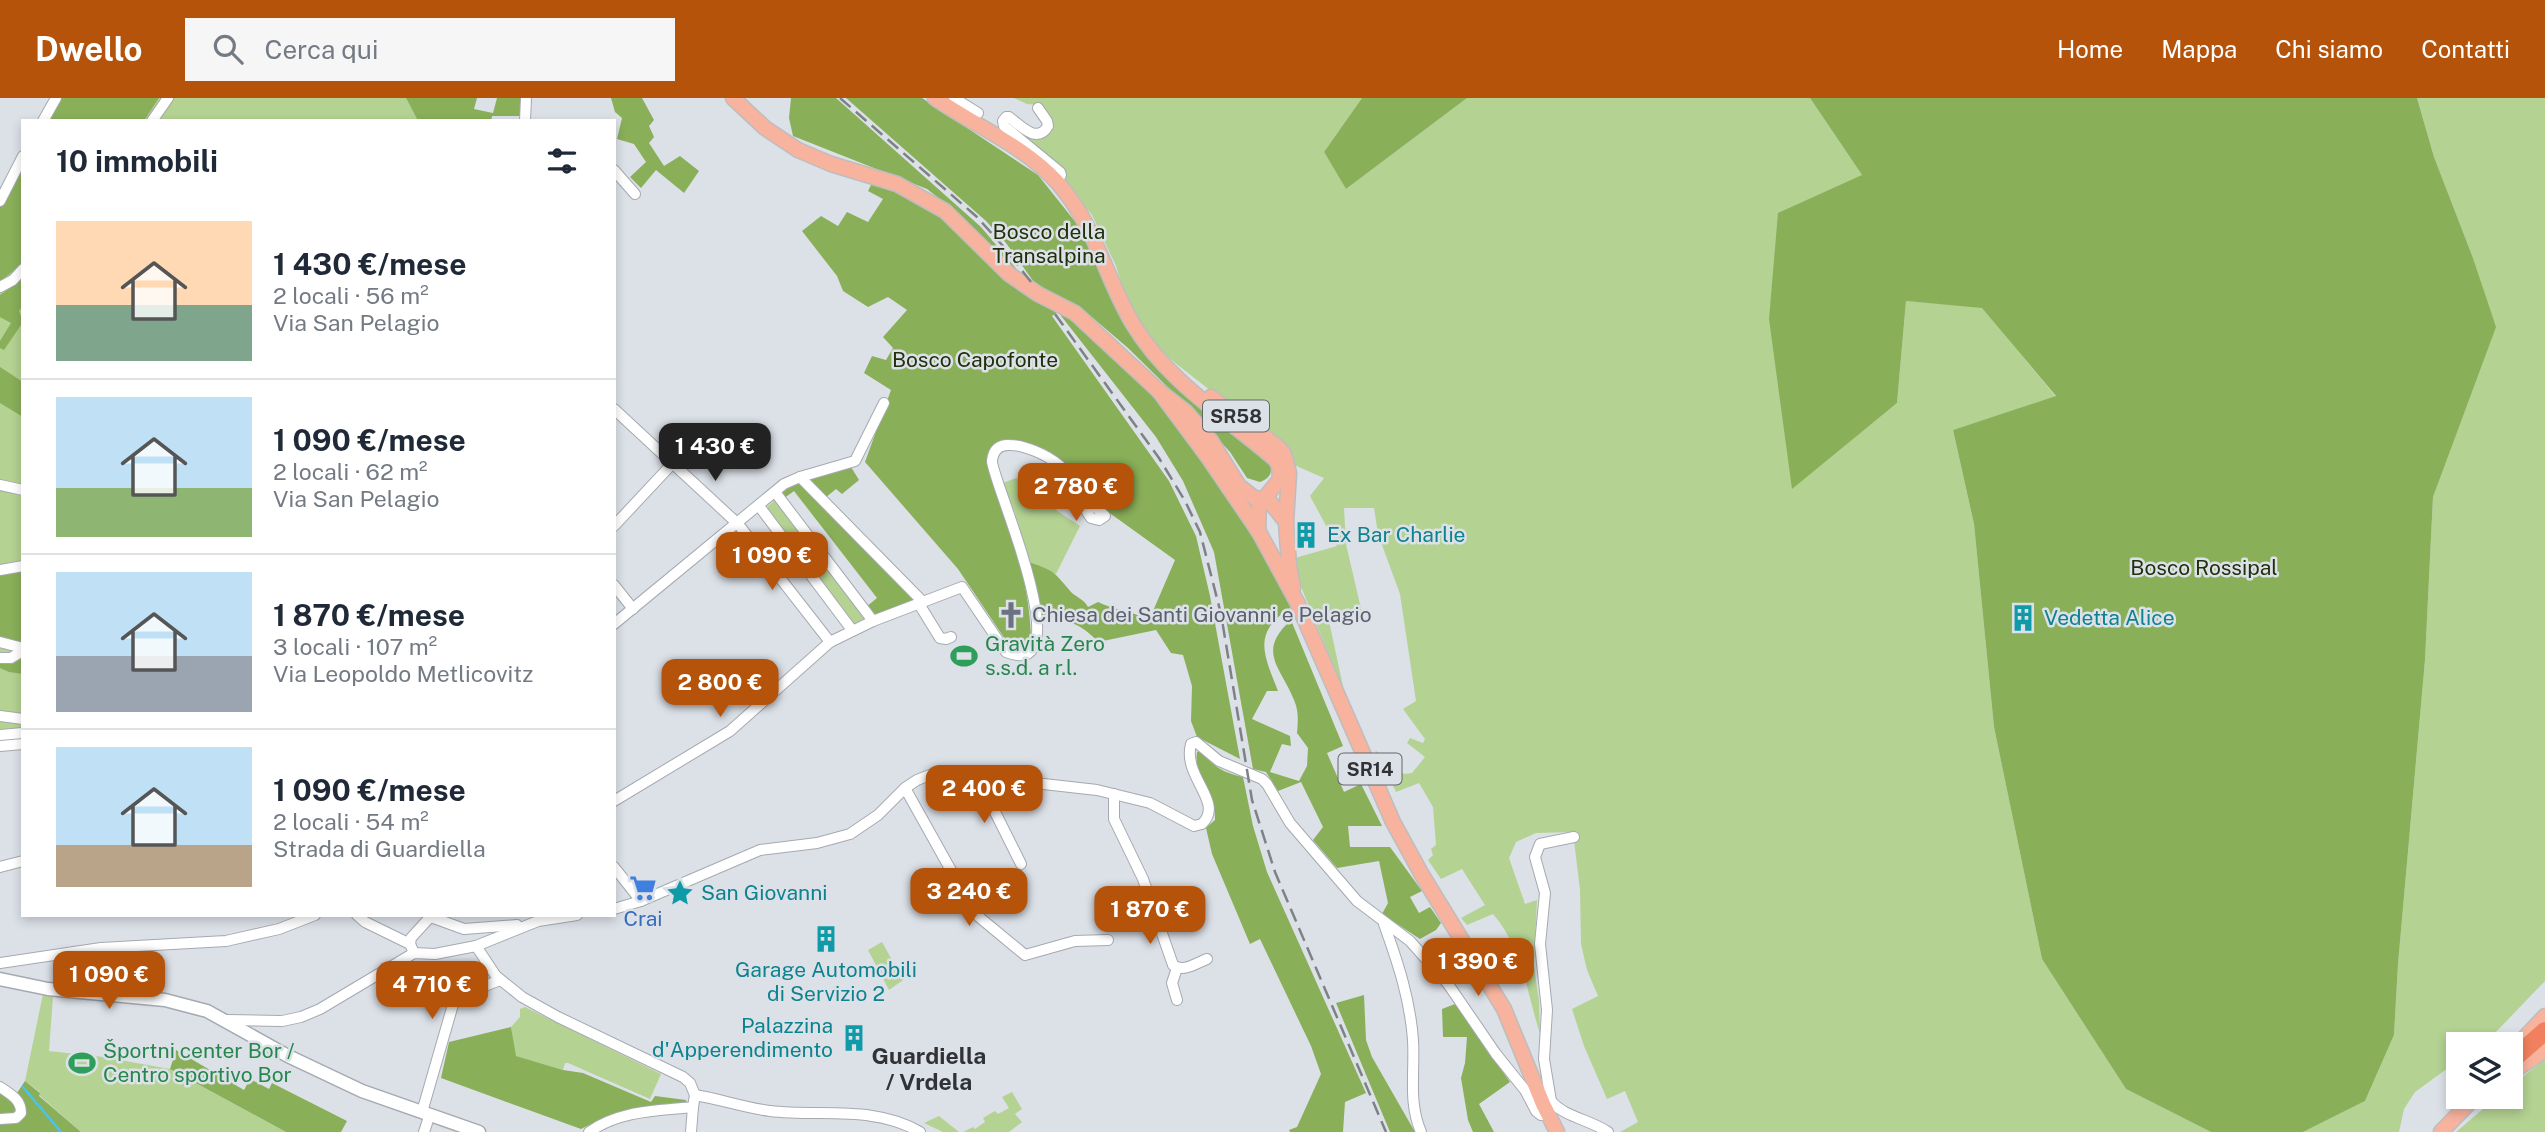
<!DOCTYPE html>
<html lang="it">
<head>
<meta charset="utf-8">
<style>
  body { margin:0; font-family:"Public Sans",sans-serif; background:#f6f6f7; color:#1f2937; height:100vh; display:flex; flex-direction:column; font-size:26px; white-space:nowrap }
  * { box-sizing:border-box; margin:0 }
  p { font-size:23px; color:#747a83 }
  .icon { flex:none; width:38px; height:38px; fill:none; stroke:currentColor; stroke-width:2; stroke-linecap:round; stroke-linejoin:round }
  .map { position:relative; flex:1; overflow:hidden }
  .side { position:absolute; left:21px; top:21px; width:595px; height:798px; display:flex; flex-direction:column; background:#fff; border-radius:0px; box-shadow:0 4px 10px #0003 }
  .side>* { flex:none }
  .controls { position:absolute; left:2446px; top:934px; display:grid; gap:14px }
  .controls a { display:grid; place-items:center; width:77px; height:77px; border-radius:0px; background:#fff; box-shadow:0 4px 10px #0003; font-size:35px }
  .price { position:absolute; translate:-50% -60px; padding:0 16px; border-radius:14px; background:#b45309; color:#fff; font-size:23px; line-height:46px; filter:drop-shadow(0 2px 4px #0008) }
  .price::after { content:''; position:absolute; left:50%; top:42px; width:21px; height:16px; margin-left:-10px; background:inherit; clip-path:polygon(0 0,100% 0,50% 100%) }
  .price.selected { background:#222; color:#fff }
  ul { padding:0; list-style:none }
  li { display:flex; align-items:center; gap:21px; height:175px; padding:0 35px }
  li+li { border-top:2px solid #e0e1e3 }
  li span { display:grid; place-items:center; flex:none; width:196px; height:140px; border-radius:0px; color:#555 }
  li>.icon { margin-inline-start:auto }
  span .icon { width:84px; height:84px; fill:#fffc; stroke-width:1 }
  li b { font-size:30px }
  h2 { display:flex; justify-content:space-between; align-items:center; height:84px; padding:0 35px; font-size:30px }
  header { display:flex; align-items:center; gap:42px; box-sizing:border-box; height:98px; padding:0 35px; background:#b45309; color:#fff }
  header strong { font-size:33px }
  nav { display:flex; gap:38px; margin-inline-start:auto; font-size:24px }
  .search { width:490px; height:63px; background:#f6f6f7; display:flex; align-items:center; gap:18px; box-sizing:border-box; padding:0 24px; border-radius:0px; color:#747a83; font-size:26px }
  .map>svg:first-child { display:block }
  .green { fill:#b4d292 }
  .forest { fill:#89af59 }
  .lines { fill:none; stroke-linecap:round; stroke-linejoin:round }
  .stream { stroke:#4cc2ef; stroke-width:2.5 }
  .minor-casing { stroke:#a5a9b0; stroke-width:12 }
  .tertiary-casing { stroke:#a5a9b0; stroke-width:15 }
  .primary-casing { stroke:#bdbdbe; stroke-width:17 }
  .motorway-casing { stroke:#bdbdbe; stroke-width:20 }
  .minor { stroke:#fff; stroke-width:10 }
  .tertiary { stroke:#fff; stroke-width:12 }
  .primary { stroke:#f7b39e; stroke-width:14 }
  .motorway { stroke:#f1805e; stroke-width:18 }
  .rail { stroke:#7e8186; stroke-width:2.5; stroke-dasharray:14 7; stroke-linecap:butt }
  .labels { text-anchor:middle; stroke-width:5; stroke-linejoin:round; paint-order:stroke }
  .shield { fill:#dce1e8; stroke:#64666b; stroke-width:2 }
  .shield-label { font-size:19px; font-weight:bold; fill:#303235 }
  .park-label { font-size:21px; fill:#21300b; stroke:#dce1e8 }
  .culture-label { font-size:21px; fill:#0d838f; stroke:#dce1e8; text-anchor:start }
  .worship-label { font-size:21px; fill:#5b616d; stroke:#dce1e8; text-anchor:start }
  .leisure-label { font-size:21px; fill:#27864d; stroke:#dce1e8; text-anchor:start }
  .shop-label { font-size:21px; fill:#366cbe; stroke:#dce1e8 }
  .neighbourhood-label { font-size:23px; font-weight:bold; fill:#303235; stroke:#dce1e8 }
</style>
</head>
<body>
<header>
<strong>Dwello</strong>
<div class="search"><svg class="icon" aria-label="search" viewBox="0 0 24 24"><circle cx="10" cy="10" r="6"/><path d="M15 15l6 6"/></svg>Cerca qui</div>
<nav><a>Home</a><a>Mappa</a><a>Chi siamo</a><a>Contatti</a></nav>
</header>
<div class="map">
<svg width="2545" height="1034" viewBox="0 0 2545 1034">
  <rect width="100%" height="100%" fill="#dce1e8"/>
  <g class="green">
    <path d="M159,0H406L418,23H144Z"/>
    <path d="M1014,0H1362L1324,54L1346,91L1467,0H1810L1862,77L1792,390L1897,305L1906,203L1982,209L2056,299L1953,332L1974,426L1994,629L2042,861L2126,991L2211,1034H1620L1638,1024L1625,993L1607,1001L1584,948L1572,911L1598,898L1587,872L1581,846L1580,792L1573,734L1536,735L1516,744L1509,760L1525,806L1537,802L1534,868L1539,903L1540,936C1527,895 1522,849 1493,816L1467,827L1461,820L1485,807L1462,771L1441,781L1428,762L1433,757L1431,751L1436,747L1433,709L1419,685L1396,694L1375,652L1404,676L1412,675L1425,659L1407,645L1410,640L1423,645L1425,641L1403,611L1416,603L1400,496L1378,436L1374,410H1344L1346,446L1362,515L1329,523L1344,593L1299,484L1295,460L1337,448L1310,398L1324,380L1294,367L1287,351L1249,322L1254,315L1244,308L1239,315L1169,260L1147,238L1128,208L1116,168L1092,117L1063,82L1011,29V27L1044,38L1051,34L1052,27L1040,7L1027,6Z"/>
    <path d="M2417,0H2545V883L2493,937L2479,947H2459V962L2415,994L2404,1011L2399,1034H2303L2365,1003L2394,937L2398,866L2425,562L2433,399L2495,229L2473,160L2434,59Z"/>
    <path d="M23,165V640L0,642V184Z"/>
    <path d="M1016,380L1058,408L1056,412L1080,428L1056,476L1029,464L1015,415L1003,385Z"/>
    <path d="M775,402L865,521L854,526L765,411Z"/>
    <path d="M882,844L903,882L889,892L868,852Z"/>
    <path d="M43,896L53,899L49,953L103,959L170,971L286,1034H81L39,997L40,994L25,983Z"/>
    <path d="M525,909L661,976L650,1001L568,965H565L563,972L515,958L511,929L520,919V911Z"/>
    <path d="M2545,961V1034H2456L2497,999H2511V988Z"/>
    <path d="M1012,994L1022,1011L1015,1016L1022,1024L1009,1034H963L973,1029L975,1031L985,1024L983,1020L995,1013L998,1016L1009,1010L1002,999Z"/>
    <path d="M939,1018L959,1034H943L924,1025Z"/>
  </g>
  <g class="forest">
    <path d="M59,0H159L144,23H46Z"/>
    <path d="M406,0H477L474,11L493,15L497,0H523L521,18H492L491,23H418Z"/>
    <path d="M611,0H642L654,22L649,28L654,39L649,45L664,68L680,58L699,73L684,95L656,72L641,90L630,79L646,64L634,46L617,41L622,20L615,14Z"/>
    <path d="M791,0H836L981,129L1025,181L1008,167L990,146L958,115L927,91L793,38L789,20Z"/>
    <path d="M846,0H922L1038,77L1077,126L1137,246L1161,273L1270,366C1273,375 1269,381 1260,384L1247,380L1230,354L1194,315L1128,250L1079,208L1036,187L1006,145L986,123Z"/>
    <path d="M1362,0H1467L1346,91L1324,54Z"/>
    <path d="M1810,0H2417L2434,59L2473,160L2496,229L2433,399L2425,562L2398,866L2394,937L2365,1003L2303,1034H2211L2126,991L2042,861L1994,629L1974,426L1953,332L2056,298L1982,210L1906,203L1897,305L1792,391L1769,221L1778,115L1862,77Z"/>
    <path d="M23,67V165L0,184V109Z"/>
    <path d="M873,83C930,104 963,134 1010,172C1060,211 1111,249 1154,297C1208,359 1253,437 1292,509C1252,534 1263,555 1278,593H1267L1252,621L1290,638L1291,648L1282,646L1270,674L1299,683L1307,668L1308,650L1297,635C1298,624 1299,613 1294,602C1281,569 1256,554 1291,522L1343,648L1327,655L1344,694L1361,686L1382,728H1348L1350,749H1390L1422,793L1410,799L1419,815L1430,809L1441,825L1436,832L1420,841L1382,816L1388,805L1379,763L1337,770L1313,742L1323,729L1301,684L1278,693L1266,674L1253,671L1214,454L1183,383L1156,339L1058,214L1052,218L1169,383L1196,438L1210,498L1240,661L1197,639L1191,623L1192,588L1183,557L1171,555L1156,532L1098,544C1082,526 1064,520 1040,517L1029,464C1037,467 1050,471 1056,477C1061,482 1066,488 1071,494C1077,500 1083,500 1088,509L1098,504C1113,511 1128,513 1143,519L1153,513L1175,462L1104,411L1109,405L1100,395L1094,401C1086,389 1079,377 1067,367C1055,357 1011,335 997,344C989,348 989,355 988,362C1007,420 1029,478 1031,539L1022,548L1009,547L958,471L865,364L891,292L864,275L872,258L886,262L893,250L883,239L907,212L888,199L868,209L843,193L837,178L802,133L821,118L838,128L847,114L868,124L883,101L868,93Z"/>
    <path d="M21,182L23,207L19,213L23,224L4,252L0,250V243L11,225L0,219V197Z"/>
    <path d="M0,269L23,284V319L0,305Z"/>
    <path d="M851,369L859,382L842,396L836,391L825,400L807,380Z"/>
    <path d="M799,383L916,503L873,517L866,509L877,500L794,393L783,401L778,395Z"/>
    <path d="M23,473V546L0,540V477Z"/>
    <path d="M23,560V576L9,574L0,570V564L12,566Z"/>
    <path d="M1201,653C1215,670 1222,674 1243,679L1253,728L1267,774L1366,995L1345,1004L1343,1034H1290L1289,1032L1297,1029L1321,976L1311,948L1260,841L1250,846L1212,756L1206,730L1215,722C1216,695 1193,680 1197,654Z"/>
    <path d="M1364,897L1366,942L1372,959L1415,1034H1390L1336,905Z"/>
    <path d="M1455,906L1510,984L1479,1006L1494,1034H1473L1468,1022L1461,980L1465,965L1467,939H1443L1442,911Z"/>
    <path d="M511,929L516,958L563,972L583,975L651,1004L655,998L686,1002L687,1006C645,1009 619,1011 581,1031L441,980L449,944Z"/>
    <path d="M176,952L244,992L250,981L269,991L272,985L347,1023L341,1034H286L170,971Z"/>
    <path d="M25,983L40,995L39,998L81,1034H0V1024L13,1025L23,1021C28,1009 26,1004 17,995Z"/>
    <path d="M0,994C8,999 16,1002 16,1013L9,1017L0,1015Z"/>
  </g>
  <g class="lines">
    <path class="stream" d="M23,989L61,1034"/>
    <defs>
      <g id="minor">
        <path d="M954,0L978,15"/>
        <path d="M1038,10L1047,23L1048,28C1037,47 1020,27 1009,19H1006L1003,23L1004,28L1060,74L1061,77L1056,83"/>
        <path d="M43,23L56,0"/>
        <path d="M152,23L168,0"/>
        <path d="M525,23L526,0"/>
        <path d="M614,72L635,96"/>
        <path d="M0,103L23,58"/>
        <path d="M0,189L13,182L23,171"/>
        <path d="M614,311L738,426L830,544"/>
        <path d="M800,379L923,504"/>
        <path d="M0,387L23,392"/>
        <path d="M775,394L873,523"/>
        <path d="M759,408L852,532"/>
        <path d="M614,428L672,366"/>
        <path d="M0,472L23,468"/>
        <path d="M614,487L633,511"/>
        <path d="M919,506L940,540L946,541L951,539"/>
        <path d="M614,526L784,386L800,379L855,363L884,305"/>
        <path d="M0,544L23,550"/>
        <path d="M0,560H11L19,555V551"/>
        <path d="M0,618L23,621"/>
        <path d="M0,637L23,635"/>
        <path d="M0,648L23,646"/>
        <path d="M975,674L1021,766"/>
        <path d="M905,690L972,810L979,819L1025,857L1075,843L1108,842"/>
        <path d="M1114,696V721L1143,781L1173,867C1183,875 1196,865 1207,861"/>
        <path d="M614,703L730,633L830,544L873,523L962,489L1006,554C1084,585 991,380 992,363C993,352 999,346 1010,347C1025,347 1047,357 1059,367C1071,377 1077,387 1086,399C1091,406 1099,412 1105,418L1099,422L1091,420L1087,414L1086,400"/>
        <path d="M0,769L23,763"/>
        <path d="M614,769L641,803"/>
        <path d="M614,811L641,803L760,752L817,745L850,736L878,717L905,690L917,682L935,675L975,674L1017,683L1097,692L1150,705L1194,728L1202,726C1225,704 1182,679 1191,646L1196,644L1219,663L1262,681L1267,686L1290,725L1357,803L1410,843L1448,886L1496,956L1525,992L1536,1013L1541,1017L1548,1016"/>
        <path d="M357,817L365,824L410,846L414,855"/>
        <path d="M431,819L464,831L517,827"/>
        <path d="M1384,826C1398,865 1410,901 1413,942C1415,974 1408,1004 1421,1034"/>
        <path d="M410,846L411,840L432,817"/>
        <path d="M476,848L496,878L522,899L558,919L683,979L690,985L695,997"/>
        <path d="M0,865L101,850L226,843L279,831L315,817"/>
        <path d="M1177,870L1172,885L1177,902"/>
        <path d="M227,922L282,923L301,919L320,911L414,855L435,856L476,848L538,823L577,817"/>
        <path d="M0,989C11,997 21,1001 21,1015L16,1020L0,1021"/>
        <path d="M1551,1003C1564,1019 1591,1022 1608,1034"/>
        <path d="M1543,1006L1551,1003L1544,961L1547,912L1540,846L1545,795L1535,759L1540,746L1574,739"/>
        <path d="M422,1014L454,903L462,897L500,882"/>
        <path d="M424,1034L430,1016"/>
        <path d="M589,1034C620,1012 657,1013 693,1009L695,997C720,1001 745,1010 770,1013C821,1019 874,1007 920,1034"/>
        <path d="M691,1034L693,1009"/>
      </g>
      <path id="tertiary" d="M0,881L48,891L165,902L207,913L288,958L362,993L479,1034"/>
      <g id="primary">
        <path d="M733,0L765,30L798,52L831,66L897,86L945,113L1009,176L1038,196L1075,215L1159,293L1186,314L1211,343L1239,388L1253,399L1271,405L1286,424"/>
        <path d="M935,0C975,28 1025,48 1058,85C1097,130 1104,177 1133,226C1168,284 1225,318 1275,361L1279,367L1280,381L1259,407L1258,433"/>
        <path d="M1159,293L1208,359L1259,434L1297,504L1393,724L1422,777L1504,911L1543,1006L1557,1034"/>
        <path d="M1211,299L1278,349L1284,356L1289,375L1286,424L1289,467L1293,490"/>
        <path d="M2512,953L2545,918"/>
        <path d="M2511,975L2545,952"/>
        <path d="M2441,1034L2475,999"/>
      </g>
      <g id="motorway">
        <path d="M2511,963L2545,933"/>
        <path d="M2473,1001L2476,999"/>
      </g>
    </defs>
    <use href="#minor" class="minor-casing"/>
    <use href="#tertiary" class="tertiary-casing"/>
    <use href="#primary" class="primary-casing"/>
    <use href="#motorway" class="motorway-casing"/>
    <use href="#minor" class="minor"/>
    <use href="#tertiary" class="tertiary"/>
    <use href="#primary" class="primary"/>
    <use href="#motorway" class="motorway"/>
    <g class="rail">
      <path d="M840,0L977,119L1003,148L1031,184"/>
      <path d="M1055,216L1159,360L1185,403L1200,434L1221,516L1252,702L1275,774L1386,1034"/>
    </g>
  </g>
  <defs>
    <symbol id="building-bare" viewBox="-9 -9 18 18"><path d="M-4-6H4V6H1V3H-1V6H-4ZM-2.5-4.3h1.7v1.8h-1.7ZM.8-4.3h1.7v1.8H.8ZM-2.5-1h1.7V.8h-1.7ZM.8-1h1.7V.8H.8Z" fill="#0f9aa8" stroke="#dce1e8" stroke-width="2.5" paint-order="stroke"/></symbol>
    <symbol id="church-bare" viewBox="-9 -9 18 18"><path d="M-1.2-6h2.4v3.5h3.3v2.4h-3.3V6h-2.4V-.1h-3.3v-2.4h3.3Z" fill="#6b7280" stroke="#dce1e8" stroke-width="2.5" paint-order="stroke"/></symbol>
    <symbol id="stadium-bare" viewBox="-9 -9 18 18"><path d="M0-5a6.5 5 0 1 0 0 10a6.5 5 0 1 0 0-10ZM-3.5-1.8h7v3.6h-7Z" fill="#2e9e5b" stroke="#dce1e8" stroke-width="2.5" paint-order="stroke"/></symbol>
    <symbol id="supermarket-bare" viewBox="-9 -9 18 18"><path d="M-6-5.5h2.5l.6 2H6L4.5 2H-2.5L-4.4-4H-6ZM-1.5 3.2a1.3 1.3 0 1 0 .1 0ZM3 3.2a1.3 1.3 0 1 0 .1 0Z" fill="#3f7fe0" stroke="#dce1e8" stroke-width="2.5" paint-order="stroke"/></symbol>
    <symbol id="sight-bare" viewBox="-9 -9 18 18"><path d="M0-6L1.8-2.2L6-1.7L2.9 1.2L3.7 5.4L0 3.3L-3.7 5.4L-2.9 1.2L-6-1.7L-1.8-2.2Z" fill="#0f9aa8" stroke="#dce1e8" stroke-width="2.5" paint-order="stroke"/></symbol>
  </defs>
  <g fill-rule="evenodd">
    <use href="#building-bare" x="1287" y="418" width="38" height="38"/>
    <use href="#church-bare" x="992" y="498" width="38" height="38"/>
    <use href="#building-bare" x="2004" y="501" width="38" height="38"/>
    <use href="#stadium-bare" x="945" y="539" width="38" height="38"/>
    <use href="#supermarket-bare" x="624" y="771" width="38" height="38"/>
    <use href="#sight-bare" x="661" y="776" width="38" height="38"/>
    <use href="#building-bare" x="807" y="822" width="38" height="38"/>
    <use href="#building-bare" x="835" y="921" width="38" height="38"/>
    <use href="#stadium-bare" x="63" y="946" width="38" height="38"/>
  </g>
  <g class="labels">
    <g class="shield">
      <rect x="1203" y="302.5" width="66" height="31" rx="5"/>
      <rect x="1338.5" y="655.5" width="63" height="31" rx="5"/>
    </g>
    <g class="shield-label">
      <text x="1236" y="325">SR58</text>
      <text x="1370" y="678">SR14</text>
    </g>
    <g class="park-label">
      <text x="1049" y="141">Bosco della<tspan x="1049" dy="24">Transalpina</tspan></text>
      <text x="975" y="269">Bosco Capofonte</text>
      <text x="2204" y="477">Bosco Rossipal</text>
    </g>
    <g class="culture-label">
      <text x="1327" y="444">Ex Bar Charlie</text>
      <text x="2044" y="527">Vedetta Alice</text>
      <text x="701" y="802">San Giovanni</text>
      <text x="826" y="879" text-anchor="middle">Garage Automobili<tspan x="826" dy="24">di Servizio 2</tspan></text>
      <text x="833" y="935" text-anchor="end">Palazzina<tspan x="833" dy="24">d'Apperendimento</tspan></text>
    </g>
    <g class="worship-label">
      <text x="1032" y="524">Chiesa dei Santi Giovanni e Pelagio</text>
    </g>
    <g class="leisure-label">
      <text x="985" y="553">Gravità Zero<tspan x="985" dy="24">s.s.d. a r.l.</tspan></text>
      <text x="103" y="960">Športni center Bor /<tspan x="103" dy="24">Centro sportivo Bor</tspan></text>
    </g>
    <g class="shop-label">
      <text x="643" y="828">Crai</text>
    </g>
    <g class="neighbourhood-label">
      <text x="929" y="966">Guardiella<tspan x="929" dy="26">/ Vrdela</tspan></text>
    </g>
  </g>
</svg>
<div class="controls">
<a><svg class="icon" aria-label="layers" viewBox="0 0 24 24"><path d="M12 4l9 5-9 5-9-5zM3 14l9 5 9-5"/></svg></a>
</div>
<b class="price selected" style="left:715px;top:385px">1 430 €</b>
<b class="price" style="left:1076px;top:425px">2 780 €</b>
<b class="price" style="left:772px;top:494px">1 090 €</b>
<b class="price" style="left:720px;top:621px">2 800 €</b>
<b class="price" style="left:984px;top:727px">2 400 €</b>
<b class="price" style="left:969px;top:830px">3 240 €</b>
<b class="price" style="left:1150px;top:848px">1 870 €</b>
<b class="price" style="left:1478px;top:900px">1 390 €</b>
<b class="price" style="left:109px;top:913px">1 090 €</b>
<b class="price" style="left:432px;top:923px">4 710 €</b>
<section class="side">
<h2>10 immobili<svg class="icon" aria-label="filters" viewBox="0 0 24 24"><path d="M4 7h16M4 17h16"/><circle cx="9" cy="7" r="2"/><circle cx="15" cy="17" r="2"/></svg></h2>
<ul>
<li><span style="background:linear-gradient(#ffd9b3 60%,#7fa58c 0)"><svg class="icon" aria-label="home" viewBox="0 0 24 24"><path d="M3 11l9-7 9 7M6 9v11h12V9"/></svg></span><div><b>1 430 €/mese</b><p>2 locali · 56 m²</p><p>Via San Pelagio</p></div></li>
<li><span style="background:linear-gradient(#bfe0f5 65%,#8fb573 0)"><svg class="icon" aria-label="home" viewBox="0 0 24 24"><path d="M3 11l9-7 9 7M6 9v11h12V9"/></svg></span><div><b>1 090 €/mese</b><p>2 locali · 62 m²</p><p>Via San Pelagio</p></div></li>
<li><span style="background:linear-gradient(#bfe0f5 60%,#9aa5b1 0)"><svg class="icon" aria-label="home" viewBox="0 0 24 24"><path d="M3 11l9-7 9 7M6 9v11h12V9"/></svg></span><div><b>1 870 €/mese</b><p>3 locali · 107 m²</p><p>Via Leopoldo Metlicovitz</p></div></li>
<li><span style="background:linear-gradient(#bfe0f5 70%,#b9a48a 0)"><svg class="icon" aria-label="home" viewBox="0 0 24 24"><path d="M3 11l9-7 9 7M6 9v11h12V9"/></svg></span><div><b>1 090 €/mese</b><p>2 locali · 54 m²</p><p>Strada di Guardiella</p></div></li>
</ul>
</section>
</div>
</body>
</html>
